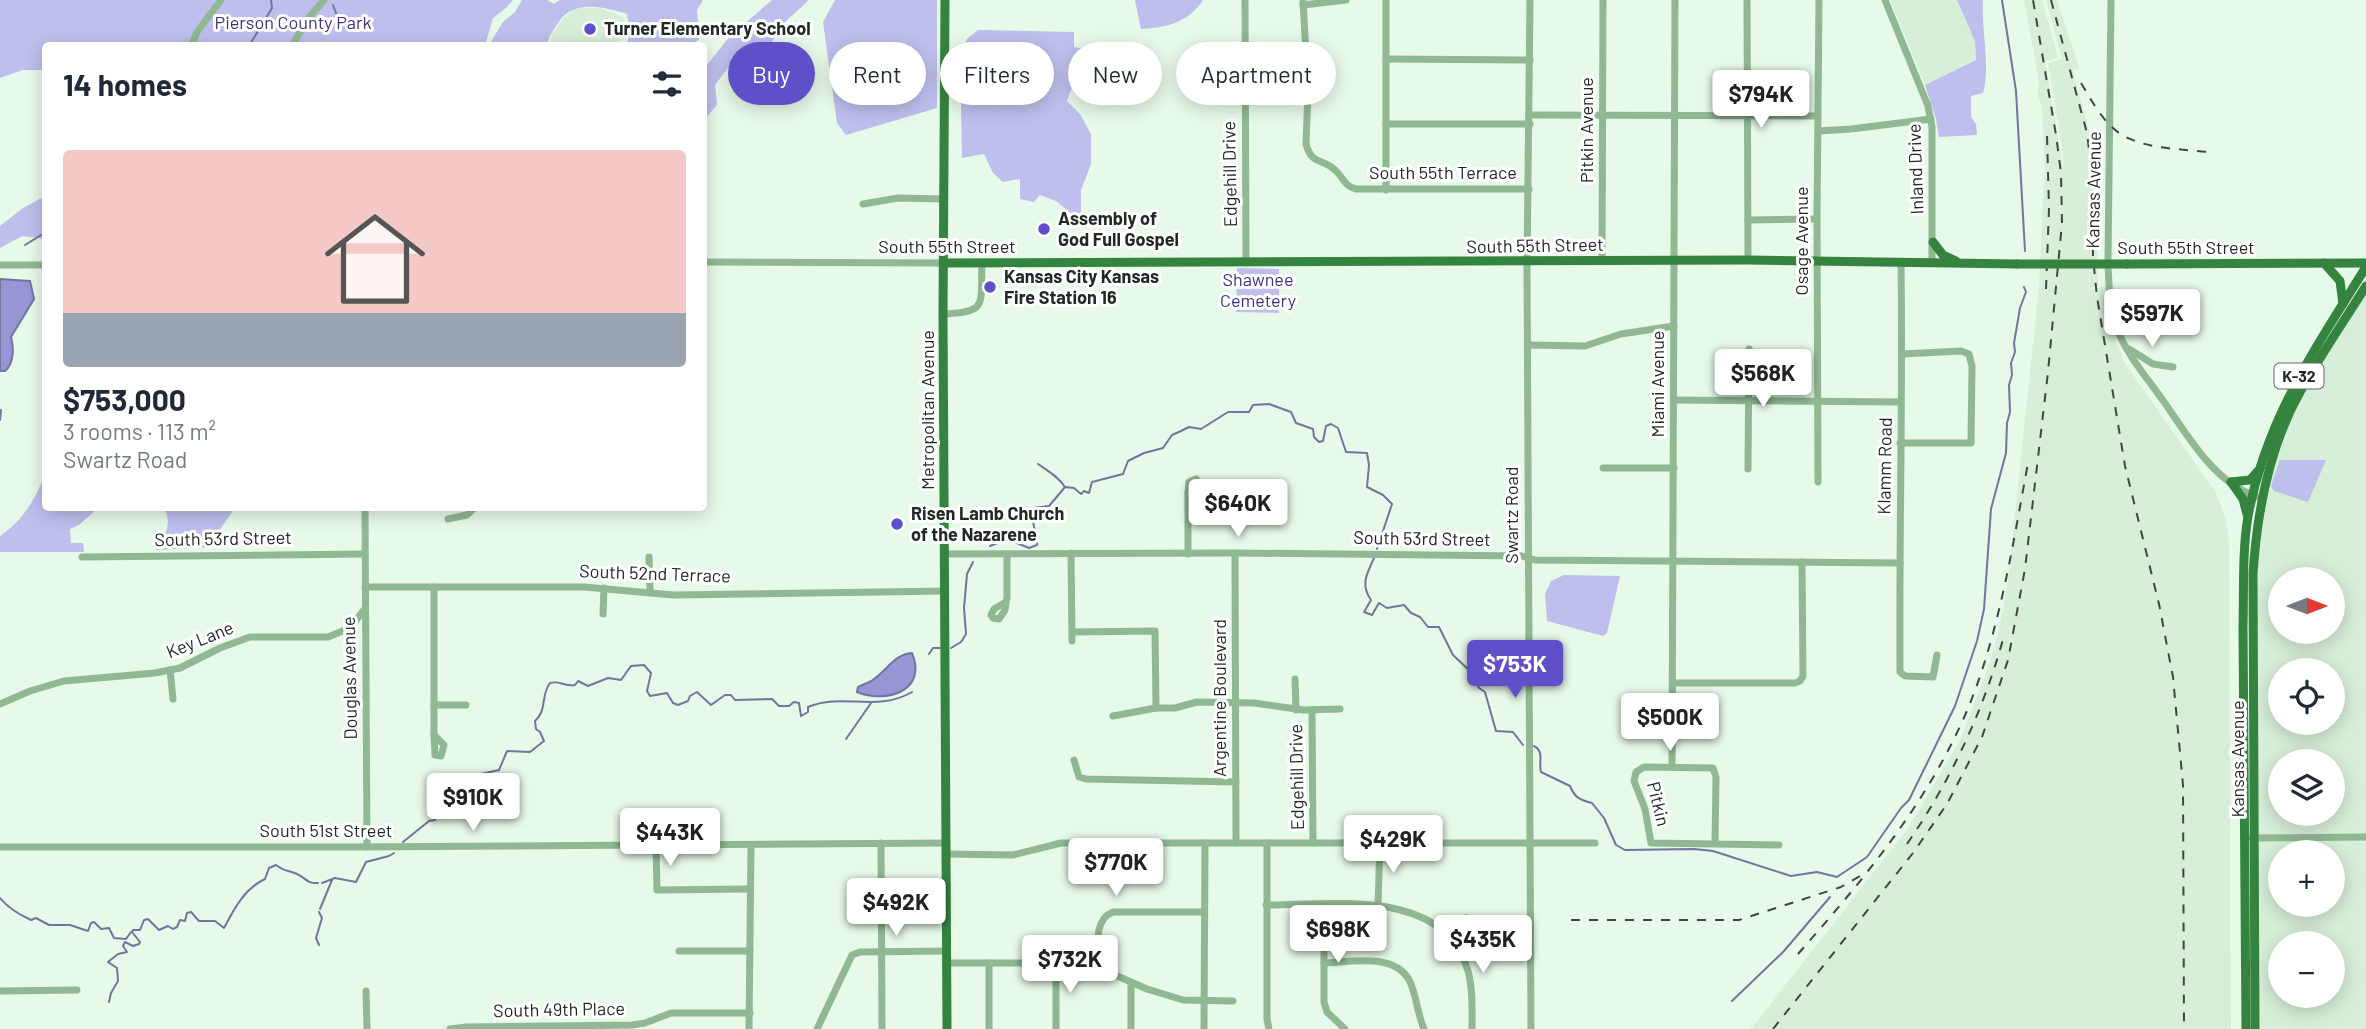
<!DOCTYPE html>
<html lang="en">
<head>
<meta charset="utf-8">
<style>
  body { margin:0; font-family:Barlow,sans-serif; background:#f6f6f7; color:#1f2937; height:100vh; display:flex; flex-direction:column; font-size:26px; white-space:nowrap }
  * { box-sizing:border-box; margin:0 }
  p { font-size:23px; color:#747a83 }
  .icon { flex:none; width:38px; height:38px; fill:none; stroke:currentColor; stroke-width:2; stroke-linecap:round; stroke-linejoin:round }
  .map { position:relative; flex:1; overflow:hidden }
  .sheet { position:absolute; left:42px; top:42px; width:665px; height:469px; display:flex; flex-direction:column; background:#fff; border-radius:7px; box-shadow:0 4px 18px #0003 }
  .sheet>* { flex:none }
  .banner { position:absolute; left:728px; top:42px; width:665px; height:63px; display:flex; gap:14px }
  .needle { width:46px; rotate:90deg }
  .fabs { position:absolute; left:2268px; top:567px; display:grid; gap:14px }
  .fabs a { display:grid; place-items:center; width:77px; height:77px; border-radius:50%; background:#fff; box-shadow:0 4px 18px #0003; font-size:35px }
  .price { position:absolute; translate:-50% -60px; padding:0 16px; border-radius:7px; background:#fff; color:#222; font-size:23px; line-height:46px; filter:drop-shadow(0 2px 4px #0008) }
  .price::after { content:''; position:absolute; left:50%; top:42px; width:21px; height:16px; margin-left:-10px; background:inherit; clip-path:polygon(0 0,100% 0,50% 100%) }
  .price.active { background:#5f4fc8; color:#fff }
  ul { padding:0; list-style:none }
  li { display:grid; align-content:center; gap:14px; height:371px; padding:0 21px }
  li span { display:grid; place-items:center; height:217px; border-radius:7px; color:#555 }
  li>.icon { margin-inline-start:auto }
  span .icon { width:126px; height:126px; fill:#fffc; stroke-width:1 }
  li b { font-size:30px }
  h2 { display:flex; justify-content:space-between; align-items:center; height:84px; padding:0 21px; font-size:30px }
  .chip { padding:0 24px; border-radius:32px; background:#fff; box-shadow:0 4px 18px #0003; font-size:24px; line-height:63px }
  .chip.active { background:#5f4fc8; color:#fff }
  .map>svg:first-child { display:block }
  .built { fill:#d7eed8; fill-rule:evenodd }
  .green { fill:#bebfed }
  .water { fill:#9696d5; stroke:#73759f; stroke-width:2 }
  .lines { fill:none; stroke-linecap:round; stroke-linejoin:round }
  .stream { stroke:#73759f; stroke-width:2 }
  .minor { stroke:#90b893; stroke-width:7 }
  .major { stroke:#348440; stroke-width:9 }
  .rail { stroke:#3f4740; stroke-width:2; stroke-dasharray:9 9; stroke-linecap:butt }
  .major-bridge { stroke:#348440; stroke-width:9 }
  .poi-dot { fill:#5f4fc8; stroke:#fff; stroke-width:2.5 }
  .labels { text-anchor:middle; stroke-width:6; stroke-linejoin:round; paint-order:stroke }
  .shield { fill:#fff; stroke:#646864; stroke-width:2 }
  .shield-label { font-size:16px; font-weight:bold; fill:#222822 }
  .park-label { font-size:18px; fill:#3c347f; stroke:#fff }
  .poi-label { font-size:18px; font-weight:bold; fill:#222822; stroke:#fff; text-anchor:start }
  .street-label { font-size:18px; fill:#222822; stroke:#fff }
</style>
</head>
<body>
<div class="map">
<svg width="2366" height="1029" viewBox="0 0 2366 1029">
  <rect width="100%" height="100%" fill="#e7f9e8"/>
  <g class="built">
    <path d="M1890,0H1957L1975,41L1976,60L1925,85Z"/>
    <path d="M2024,0H2042L2058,58L2045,61L2064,174L2062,147L2048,63L2062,59L2046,0H2057L2079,68L2073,71L2089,130L2095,184L2098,286L2090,288L2088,275L2089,290L2105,286L2109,323L2124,362L2216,493L2226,519L2229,541L2231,1029H1751L1909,827L1960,740L1985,676L1998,634L2008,582L2039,287L2044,177L2064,176L2045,175L2042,107L2038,95L2039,81Z"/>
    <path d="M577,8H600L623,17L626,24L618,45H550L552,34L564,17Z"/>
    <path d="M2366,288V1029H2257L2255,541L2284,425ZM2280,579H2333V632H2280ZM2280,670H2333V723H2280ZM2280,761H2333V814H2280ZM2280,852H2333V905H2280ZM2280,943H2333V996H2280Z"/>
  </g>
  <g class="green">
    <path d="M0,0H513L507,7L493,18L485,45L46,46L45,70H23L0,78Z"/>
    <path d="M522,0H547L554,4L560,0H703L697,10L700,38L693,45H626L630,34L627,14C603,7 576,0 560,20C554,29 549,35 547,45H489L503,22L515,12Z"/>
    <path d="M772,0H809L784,23L757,65L731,64L715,85L717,105L704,120V69L729,37Z"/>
    <path d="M835,0H937V108L846,135L837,123L823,22Z"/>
    <path d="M1135,0H1203C1189,22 1166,28 1141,29Z"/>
    <path d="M1957,0H1983C1981,29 1991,68 1983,93L1971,96V117L1976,124L1977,135L1939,137L1936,119L1925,85L1976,60L1975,41Z"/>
    <path d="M978,30L1074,32V47L1085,49L1067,101L1080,114L1091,134V164L1081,190V213L1073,215L1056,201L1040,195L1034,202L1020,199V179L1003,182L993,173L984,154L962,158L960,53L967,39Z"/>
    <path d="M45,196V239L22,236L0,248V226L23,208Z"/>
    <path d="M1237,268L1279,269V313L1236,312Z"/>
    <path d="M2280,460H2326L2308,502L2274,491L2271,486Z"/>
    <path d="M45,473L46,508H98L79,525L70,529L71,543H83L84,552H0V536C22,521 37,498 45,473Z"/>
    <path d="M163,508H235L216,535L215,547L156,550C164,537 174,522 163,508Z"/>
    <path d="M1564,575L1620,576L1607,633L1603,636L1547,621L1545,594L1551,581Z"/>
  </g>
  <g class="water">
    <path d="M0,279L30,281L34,299L11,337C14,347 14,364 5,371H0Z"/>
    <path d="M912,653C928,691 886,704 857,692L858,687C863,684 870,683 874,679C887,670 895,654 912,653Z"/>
  </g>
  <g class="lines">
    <g class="stream">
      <path d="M2002,0L2016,91L2025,251"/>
      <path d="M333,5L340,24"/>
      <path d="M249,46L272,8L271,0"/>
      <path d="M25,245L46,232"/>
      <path d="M0,420L1,410"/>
      <path d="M1038,464C1048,471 1059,477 1065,487"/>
      <path d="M990,546L1007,539L1029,548L1037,545C1037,530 1030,523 1033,508L1049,506L1065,487L1074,488L1081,494L1084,491L1089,493L1092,482L1123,474L1128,461L1144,453L1163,448L1172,435L1181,431L1189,427L1201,429L1228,412H1249L1253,405L1269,404L1291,412L1296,423L1313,429L1314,437L1319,442L1323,441L1326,426L1331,424L1338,428L1346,452L1367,453L1369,465L1367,487L1383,495L1392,504L1377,549"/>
      <path d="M1374,558C1367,574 1360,584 1371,600L1364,612L1372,615L1379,603L1387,608L1404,605L1411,613L1420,617L1428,627H1439L1453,655L1472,673L1479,688L1485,692L1496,731L1513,732L1523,745"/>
      <path d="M951,648L961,642L966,634L964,608L967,574L973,562"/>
      <path d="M929,654L933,648H940"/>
      <path d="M846,739L871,703"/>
      <path d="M1534,746C1545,752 1538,762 1541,772L1570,786C1575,798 1580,800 1592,803L1604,818L1616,845L1625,850L1694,849L1713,851L1791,876L1817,872L1837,877L1867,857L1901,808L1909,800L1955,706L1977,641L1984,609L1991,509L2006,453L2007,423L2010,412L2009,385L2012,375L2011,363L2015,352L2014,343L2020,308L2026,292L2024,287"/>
      <path d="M403,842L429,821L435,820L438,812C458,805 475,800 476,775L499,770L507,751L530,752L544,741L540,732L536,729L535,721C548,709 540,696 550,683C559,680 565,687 575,685L578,681L588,686L608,678L621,680L631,666L644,665L651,673L647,691L650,696L667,693L673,703L678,705L688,701L690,696L697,692L711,705L725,695H731L735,700L772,699L779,706H789L794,702L799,703L801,716L808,712V707C843,692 876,713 912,692"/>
      <path d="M322,883L335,878L356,882L366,862L389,856L394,853"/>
      <path d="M0,898C8,908 18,914 31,920L36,918L49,925H70L88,931L91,923L94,922L101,929L109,928L114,938L126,939L131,932"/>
      <path d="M320,909L332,880"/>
      <path d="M319,912L322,918L316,938L319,945"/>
      <path d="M1732,1001L1784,951L1830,897"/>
      <path d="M109,1002L111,993L118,981L117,968L108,962L118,954L127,952L123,946L125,942L133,946L139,944L140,942L132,932L133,930H140L144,920L148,919L159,930L168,926L173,929L177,927L180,920L185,921L187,913L191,912L199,921H215L224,928C234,909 244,889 265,879L269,868L276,865C287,873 286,869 297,874C306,878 307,884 318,883"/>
    </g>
    <g class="minor">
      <path d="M1245,0L1246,263"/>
      <path d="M1303,0L1308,90L1306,144C1312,166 1323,158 1335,170C1344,178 1344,186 1356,189H1529"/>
      <path d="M1386,0V190"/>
      <path d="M1530,0L1527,267L1531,1029"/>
      <path d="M1747,0L1748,260"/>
      <path d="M1885,0L1928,106L1932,127V262"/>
      <path d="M2111,0L2108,263C2109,284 2109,307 2116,327C2127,355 2145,375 2162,399C2187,434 2213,483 2258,497"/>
      <path d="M1303,5L1346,0"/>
      <path d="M191,46L197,32L221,0"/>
      <path d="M292,46L307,20L324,0"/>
      <path d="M1386,59L1530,60"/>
      <path d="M1530,115L1818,116"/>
      <path d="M1386,124H1530"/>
      <path d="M1818,131L1851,129L1931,119"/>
      <path d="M863,204L898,198L943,199"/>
      <path d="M1748,220L1817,219"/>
      <path d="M1602,261L1603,0"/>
      <path d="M704,262L944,263"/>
      <path d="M1901,262C1903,398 1899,535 1900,672L1905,676L1933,677L1937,655"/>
      <path d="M0,265H46"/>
      <path d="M943,314C989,312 980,305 982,263"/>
      <path d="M1528,345L1585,346L1621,334L1674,326"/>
      <path d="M2129,349L2153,364L2173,367"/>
      <path d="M1674,400L1901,402"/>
      <path d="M1900,443H1971L1972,366L1969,354L1961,351L1903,354"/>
      <path d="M1603,468H1674"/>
      <path d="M1748,469L1749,349"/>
      <path d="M1196,479L1199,486L1196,490L1188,493L1189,482Z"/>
      <path d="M1818,482L1817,217L1819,0"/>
      <path d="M365,508L367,847"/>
      <path d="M448,519L467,515L474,508"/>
      <path d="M1071,553L1072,641"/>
      <path d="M1235,553L1236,843"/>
      <path d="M944,554L1235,553L1522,556L1535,560L1900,563"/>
      <path d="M1188,554V493"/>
      <path d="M82,557L365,554"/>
      <path d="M649,557L650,591"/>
      <path d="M365,587H584L673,595L945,591"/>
      <path d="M434,587V735"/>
      <path d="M1006,602L1005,610L999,619L993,618L991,615L994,609L1006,602L1007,598V554"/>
      <path d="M603,614L604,588"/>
      <path d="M1072,632L1155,631L1156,708"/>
      <path d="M170,670L173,699"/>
      <path d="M1295,679L1296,710"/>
      <path d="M1673,683H1795L1800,681L1803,676L1802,562"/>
      <path d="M0,704L30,691L64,681L155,673L180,668L220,648L250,637H328L350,628L364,610"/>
      <path d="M434,705H466"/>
      <path d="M1312,710L1313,843"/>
      <path d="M1113,716L1156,708H1175L1197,702L1254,703L1303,710L1340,709"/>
      <path d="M434,735L444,745L441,756L435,755Z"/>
      <path d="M1074,760L1079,777L1086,779L1236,782"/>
      <path d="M1672,767L1675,0"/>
      <path d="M2252,838L2366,837"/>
      <path d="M881,843L882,1029"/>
      <path d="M1267,843V1019L1269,1029"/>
      <path d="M1715,843L1716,777L1713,768L1644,767L1636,772L1634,781L1645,809L1651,843L1779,845"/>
      <path d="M656,846L657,890L749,889"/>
      <path d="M0,847H352L946,843"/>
      <path d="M946,854L1013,855L1061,843H1595"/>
      <path d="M1266,905C1332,905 1445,887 1468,971C1473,990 1472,1009 1472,1029"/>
      <path d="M1324,905V1002L1327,1012L1345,1029"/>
      <path d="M1378,905L1380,843"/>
      <path d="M1448,935L1466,918"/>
      <path d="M679,951H750"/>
      <path d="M1056,962V1029"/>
      <path d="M947,963H1070L1099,968L1147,989L1183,1000L1233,1001"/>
      <path d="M989,963V1029"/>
      <path d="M1324,963C1352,962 1401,951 1412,987C1417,1001 1418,1015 1424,1029"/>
      <path d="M1099,968C1099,949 1092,920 1113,912H1204"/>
      <path d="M0,991L77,990"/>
      <path d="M366,991L367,1029"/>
      <path d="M450,1029L466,1027L632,1025L645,1023L671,1013H750"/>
      <path d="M749,1029L751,845"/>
      <path d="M817,1029L852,955L860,952L946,951"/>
      <path d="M1131,1029V983"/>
      <path d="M1204,1029L1205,843"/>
    </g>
    <g class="major">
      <path d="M945,0L943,314L947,1029"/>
      <path d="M1933,242L1943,255L1956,261"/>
      <path d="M944,263L1748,260L2017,264"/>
      <path d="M2324,263L2340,281L2343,304"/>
      <path d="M2127,264L2366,263"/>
      <path d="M2231,482L2243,499L2247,514"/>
      <path d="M2231,482L2250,480L2258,471"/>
      <path d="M2246,1029L2243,628C2244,591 2242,553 2248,516C2266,419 2315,349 2366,267"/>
      <path d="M2255,1029L2253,574C2257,511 2269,447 2300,392C2320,356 2344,321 2366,286"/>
    </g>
    <g class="rail">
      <path d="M2051,0L2087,133L2092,174L2093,257L2097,297L2125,466L2159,604L2173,677L2183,785L2184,1029"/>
      <path d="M2081,83C2092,101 2103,123 2122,135C2146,149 2181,149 2208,152"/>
      <path d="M2046,289L2049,209L2047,135"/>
      <path d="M1907,844C1951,780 1983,712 2004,636"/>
      <path d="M1571,920H1739L1841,887L1860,876"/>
      <path d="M1798,954C1865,878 1930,800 1969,706C2000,629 2013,544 2028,463"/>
      <path d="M1773,1029L1913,853L1947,804L1982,737L2008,660L2025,569L2048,372L2062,223L2061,173L2056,135L2033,0"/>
    </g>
    <path class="major-bridge" d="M2017,264H2127"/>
  </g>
  <g class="poi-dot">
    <circle cx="590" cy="29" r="7"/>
    <circle cx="1044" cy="229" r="7"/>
    <circle cx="990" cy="287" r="7"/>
    <circle cx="897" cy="524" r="7"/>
  </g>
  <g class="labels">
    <rect class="shield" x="2274.5" y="363.5" width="49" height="25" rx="5"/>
    <g class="shield-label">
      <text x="2299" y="382">K-32</text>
    </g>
    <g class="park-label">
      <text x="293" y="29">Pierson County Park</text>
      <text x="1258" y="286">Shawnee<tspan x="1258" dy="21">Cemetery</tspan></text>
    </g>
    <g class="poi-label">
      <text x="604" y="35">Turner Elementary School</text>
      <text x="1058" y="225">Assembly of<tspan x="1058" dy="21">God Full Gospel</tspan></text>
      <text x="1004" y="283">Kansas City Kansas<tspan x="1004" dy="21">Fire Station 16</tspan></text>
      <text x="911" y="520">Risen Lamb Church<tspan x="911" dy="21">of the Nazarene</tspan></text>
    </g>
    <g class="street-label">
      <text transform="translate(1587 130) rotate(-90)" y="6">Pitkin Avenue</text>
      <text transform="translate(1916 169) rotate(-92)" y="6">Inland Drive</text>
      <text x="1443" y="179">South 55th Terrace</text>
      <text transform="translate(1230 174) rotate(-91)" y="6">Edgehill Drive</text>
      <text transform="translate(2094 190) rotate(-89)" y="6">Kansas Avenue</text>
      <text transform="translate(1802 241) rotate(-90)" y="6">Osage Avenue</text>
      <text transform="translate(1535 246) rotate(-1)" y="6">South 55th Street</text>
      <text x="947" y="253">South 55th Street</text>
      <text x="2186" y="254">South 55th Street</text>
      <text transform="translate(1658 384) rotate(-90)" y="6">Miami Avenue</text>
      <text transform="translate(928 410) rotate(-90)" y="6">Metropolitan Avenue</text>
      <text transform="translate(1885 466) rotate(-89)" y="6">Klamm Road</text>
      <text transform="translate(1512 515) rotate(-90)" y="6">Swartz Road</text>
      <text transform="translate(223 539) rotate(-1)" y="6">South 53rd Street</text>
      <text transform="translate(1422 539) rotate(1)" y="6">South 53rd Street</text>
      <text transform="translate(655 574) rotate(2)" y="6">South 52nd Terrace</text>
      <text transform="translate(200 640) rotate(-22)" y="6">Key Lane</text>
      <text transform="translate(350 678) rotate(-91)" y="6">Douglas Avenue</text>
      <text transform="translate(1220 698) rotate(-90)" y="6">Argentine Boulevard</text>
      <text transform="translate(2238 759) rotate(-90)" y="6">Kansas Avenue</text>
      <text transform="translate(1297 777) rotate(-91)" y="6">Edgehill Drive</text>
      <text transform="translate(1658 804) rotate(76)" y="6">Pitkin</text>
      <text x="326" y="837">South 51st Street</text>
      <text transform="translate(559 1010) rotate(-1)" y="6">South 49th Place</text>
    </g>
  </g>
</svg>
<div class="fabs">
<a><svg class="needle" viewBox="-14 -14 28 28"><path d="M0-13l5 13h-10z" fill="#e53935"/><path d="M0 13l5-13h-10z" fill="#747a83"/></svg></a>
<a><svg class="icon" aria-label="locate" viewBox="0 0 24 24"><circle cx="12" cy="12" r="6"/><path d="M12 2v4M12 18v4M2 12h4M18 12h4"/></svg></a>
<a><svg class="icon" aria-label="layers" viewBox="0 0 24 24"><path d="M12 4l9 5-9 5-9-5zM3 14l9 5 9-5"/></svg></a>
<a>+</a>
<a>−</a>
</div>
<b class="price" style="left:1761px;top:130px">$794K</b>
<b class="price" style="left:2152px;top:349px">$597K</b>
<b class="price" style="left:1763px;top:409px">$568K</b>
<b class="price" style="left:1238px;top:539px">$640K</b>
<b class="price active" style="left:1515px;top:700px">$753K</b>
<b class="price" style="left:1670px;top:753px">$500K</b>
<b class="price" style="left:473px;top:833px">$910K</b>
<b class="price" style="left:670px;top:868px">$443K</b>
<b class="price" style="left:1393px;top:875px">$429K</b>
<b class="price" style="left:1116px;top:898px">$770K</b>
<b class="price" style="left:896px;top:938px">$492K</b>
<b class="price" style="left:1338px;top:965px">$698K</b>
<b class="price" style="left:1483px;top:975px">$435K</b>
<b class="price" style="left:1070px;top:995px">$732K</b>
<div class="banner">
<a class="chip active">Buy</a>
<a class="chip">Rent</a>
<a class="chip">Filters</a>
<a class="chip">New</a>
<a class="chip">Apartment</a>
</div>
<section class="sheet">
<h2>14 homes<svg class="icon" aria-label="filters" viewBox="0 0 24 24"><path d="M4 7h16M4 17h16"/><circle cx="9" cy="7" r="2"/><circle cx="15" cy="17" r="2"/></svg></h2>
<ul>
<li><span style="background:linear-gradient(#f6c9c9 75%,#9aa5b1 0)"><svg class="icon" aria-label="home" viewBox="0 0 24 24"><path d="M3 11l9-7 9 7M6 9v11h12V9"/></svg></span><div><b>$753,000</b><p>3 rooms · 113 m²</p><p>Swartz Road</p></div></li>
</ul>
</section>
</div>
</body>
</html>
